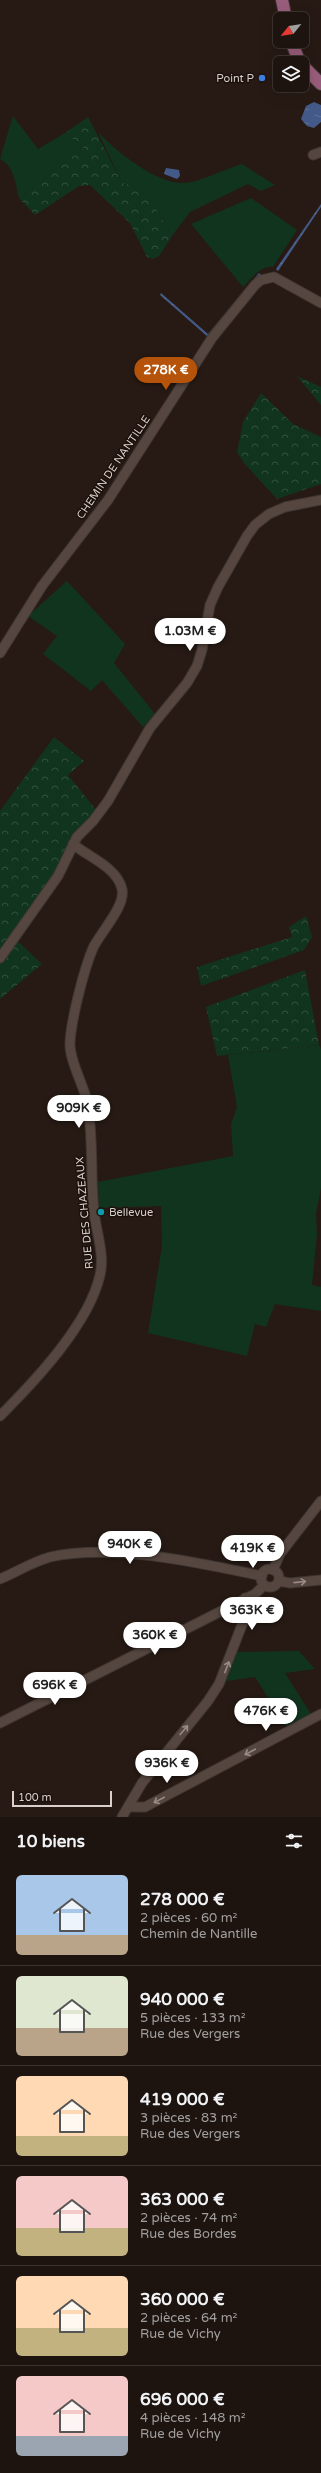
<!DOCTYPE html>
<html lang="fr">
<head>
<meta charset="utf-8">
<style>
  body { margin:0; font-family:"Varela Round",sans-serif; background:#251d18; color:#f1f3f6; height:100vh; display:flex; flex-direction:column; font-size:15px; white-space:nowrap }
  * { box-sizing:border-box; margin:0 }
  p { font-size:13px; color:#a09e9e }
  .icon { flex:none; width:22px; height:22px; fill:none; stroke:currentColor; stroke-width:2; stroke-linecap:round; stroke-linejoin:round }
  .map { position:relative; height:1817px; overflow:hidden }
  .panel { display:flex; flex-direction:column; background:#1d140f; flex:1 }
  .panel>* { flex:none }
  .needle { width:26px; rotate:240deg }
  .fabs { position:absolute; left:273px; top:12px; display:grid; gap:8px }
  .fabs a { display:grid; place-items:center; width:36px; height:36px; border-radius:6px; background:#1d140f; box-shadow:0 4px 16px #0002,0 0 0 1px #3b332f; font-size:20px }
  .scale { position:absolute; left:12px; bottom:10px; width:100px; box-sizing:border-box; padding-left:4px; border:2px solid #d9d0cc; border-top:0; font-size:11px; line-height:14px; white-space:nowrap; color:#d9d0cc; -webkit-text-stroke:3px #1d110b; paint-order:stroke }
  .price { position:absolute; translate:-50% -34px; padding:0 9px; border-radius:14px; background:#fff; color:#222; font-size:13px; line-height:26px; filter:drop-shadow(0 1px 2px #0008) }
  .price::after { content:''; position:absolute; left:50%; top:24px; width:12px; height:9px; margin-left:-6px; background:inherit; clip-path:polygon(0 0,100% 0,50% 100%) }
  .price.active { background:#b45309; color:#fff }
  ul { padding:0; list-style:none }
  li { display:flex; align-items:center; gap:12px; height:100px; padding:0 16px }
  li+li { border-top:1px solid #3b332f }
  li span { display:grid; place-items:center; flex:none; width:112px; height:80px; border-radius:6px; color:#555 }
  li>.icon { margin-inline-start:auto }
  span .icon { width:48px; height:48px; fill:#fffc; stroke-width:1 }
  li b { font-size:17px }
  h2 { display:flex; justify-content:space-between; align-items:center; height:48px; padding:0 16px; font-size:17px }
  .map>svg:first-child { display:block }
  .green { fill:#11341f }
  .forest { fill:url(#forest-crowns) }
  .water { fill:url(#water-ripples) }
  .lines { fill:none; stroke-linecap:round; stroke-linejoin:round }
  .minor-casing { stroke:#3f3632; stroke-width:11 }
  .major-casing { stroke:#3f3632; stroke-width:14 }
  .minor { stroke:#55463f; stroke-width:9 }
  .major { stroke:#995d7c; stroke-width:12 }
  .oneway { stroke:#978b86 }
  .shop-dot { fill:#3f7fe0; stroke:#1d110b; stroke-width:1.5 }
  .culture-dot { fill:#0f9aa8; stroke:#1d110b; stroke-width:1.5 }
  .labels { text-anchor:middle; stroke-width:3; stroke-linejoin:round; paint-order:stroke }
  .poi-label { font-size:11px; fill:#d9d0cc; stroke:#1d110b; text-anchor:end }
  .street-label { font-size:11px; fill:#d9d0cc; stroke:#1d110b }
</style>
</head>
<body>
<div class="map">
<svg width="321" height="1817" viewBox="0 0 321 1817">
  <defs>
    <pattern id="forest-crowns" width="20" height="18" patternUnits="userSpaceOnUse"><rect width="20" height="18" fill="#11341f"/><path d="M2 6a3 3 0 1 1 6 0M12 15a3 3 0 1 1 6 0" fill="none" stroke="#33503e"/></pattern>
    <pattern id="water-ripples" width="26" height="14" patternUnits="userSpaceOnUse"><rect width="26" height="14" fill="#435988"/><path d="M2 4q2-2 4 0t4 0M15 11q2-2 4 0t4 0" fill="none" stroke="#5e7098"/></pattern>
  </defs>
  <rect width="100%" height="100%" fill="#271a14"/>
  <g class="green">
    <path d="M13,116L38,149L65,133L84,148L19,198C16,185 14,166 0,159Z"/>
    <path d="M98,132C117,152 157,185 186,183C199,182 228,168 242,164L275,185L261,191L248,184L190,212L172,236L143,188L122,183Z"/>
    <path d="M251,198L297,230L273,267C261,265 251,279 243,287L191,224Z"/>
    <path d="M67,581L125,644L114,663L155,714L143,727L102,680L91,691L43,654L57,636L28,616Z"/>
    <path d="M319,1045L321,1049V1188L316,1214L317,1234L312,1285L321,1287V1311L275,1304L266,1327L255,1324L247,1356L148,1333L162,1246L161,1206L99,1208L98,1182L233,1156L231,1124L237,1107L228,1055Z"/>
    <path d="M299,1651L315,1669L285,1673L311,1714L286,1726L255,1677L226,1681L237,1652Z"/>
  </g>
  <g class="forest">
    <path d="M88,117L122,183L143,188L172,236L159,256L153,259L147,257L130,223L90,185L79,186L35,215L19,198L84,148L65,133Z"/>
    <path d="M297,376L321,387V405Z"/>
    <path d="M261,393L293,424L321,437V484L277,499L244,463L237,452L243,422Z"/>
    <path d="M54,737L84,761L68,775L96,810L70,841L53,876L12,936L42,964L0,999V811Z"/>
    <path d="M306,916L312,937L304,950L201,986L197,967L292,937L289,927Z"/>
    <path d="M305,970L319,1045L217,1056L206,1007Z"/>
  </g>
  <g class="water">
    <path d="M314,102L321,105V122L314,128L307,126L301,119L306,106Z"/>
    <path d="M166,168L179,170L180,176L177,179L164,174Z"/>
    <path d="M321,204V207L278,271L276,269Z"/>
    <path d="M259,273L261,275L208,337L160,295L161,293L208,334Z"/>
  </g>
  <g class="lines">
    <defs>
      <g id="minor">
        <path d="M313,155L321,152"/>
        <path d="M0,653L42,586L108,500L212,338L255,285L261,280L274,277L321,303"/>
        <path d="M0,958L58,876L77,837L93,821L108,801L150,728L187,683L197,666L202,650L210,605L218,587L247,536L255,525L269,514L285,507L321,500"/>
        <path d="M0,1416C35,1381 89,1324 100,1275C105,1254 96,1232 94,1211C90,1175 94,1137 87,1101C83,1084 69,1059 70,1043C71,1020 84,969 93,948C100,933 126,906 122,889C117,867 88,857 73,844"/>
        <circle cx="270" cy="1578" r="9"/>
        <path d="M273,1570L280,1554L321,1501"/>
        <path d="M0,1579C17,1572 32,1562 50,1557C112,1543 200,1563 262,1576"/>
        <path d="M279,1581L290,1583L321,1580"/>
        <path d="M0,1723L255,1594L264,1585"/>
        <path d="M130,1807H145L321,1714"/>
        <path d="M122,1817L142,1783L208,1701L219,1684L247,1612L245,1598"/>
      </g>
      <g id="major">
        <path d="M282,0L286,19"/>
        <path d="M291,41L300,63"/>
        <path d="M302,65L321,84"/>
      </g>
    </defs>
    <use href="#minor" class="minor-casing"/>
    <use href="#major" class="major-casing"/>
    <use href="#minor" class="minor"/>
    <use href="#major" class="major"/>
  </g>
  <defs><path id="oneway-shaft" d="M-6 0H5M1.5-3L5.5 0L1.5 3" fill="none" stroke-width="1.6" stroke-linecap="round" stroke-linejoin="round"/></defs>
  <g class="oneway">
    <use href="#oneway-shaft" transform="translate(300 1582) rotate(-6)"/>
    <use href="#oneway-shaft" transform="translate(227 1667) rotate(-69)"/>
    <use href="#oneway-shaft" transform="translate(184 1730) rotate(-50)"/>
    <use href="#oneway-shaft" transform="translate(250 1752) rotate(152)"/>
    <use href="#oneway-shaft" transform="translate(159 1800) rotate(152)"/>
  </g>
  <circle class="shop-dot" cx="262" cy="78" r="4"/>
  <circle class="culture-dot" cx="101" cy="1212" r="4"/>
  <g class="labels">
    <g class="poi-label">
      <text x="254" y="82">Point P</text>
      <text x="109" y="1216" text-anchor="start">Bellevue</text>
    </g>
    <g class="street-label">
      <text transform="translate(113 467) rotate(-56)" y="4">CHEMIN DE NANTILLE</text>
      <text transform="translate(84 1213) rotate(-95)" y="4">RUE DES CHAZEAUX</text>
    </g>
  </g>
</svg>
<div class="fabs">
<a><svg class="needle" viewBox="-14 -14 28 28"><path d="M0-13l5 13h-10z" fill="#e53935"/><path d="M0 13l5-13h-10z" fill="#a09e9e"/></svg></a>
<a><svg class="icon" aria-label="layers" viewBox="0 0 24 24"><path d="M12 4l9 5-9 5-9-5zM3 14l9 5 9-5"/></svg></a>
</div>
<div class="scale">100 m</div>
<b class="price active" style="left:166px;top:391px">278K €</b>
<b class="price" style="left:190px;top:652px">1.03M €</b>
<b class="price" style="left:79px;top:1129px">909K €</b>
<b class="price" style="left:130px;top:1565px">940K €</b>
<b class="price" style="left:253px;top:1569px">419K €</b>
<b class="price" style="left:252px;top:1631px">363K €</b>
<b class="price" style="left:155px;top:1656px">360K €</b>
<b class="price" style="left:55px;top:1706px">696K €</b>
<b class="price" style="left:266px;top:1732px">476K €</b>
<b class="price" style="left:167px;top:1784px">936K €</b>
</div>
<section class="panel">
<h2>10 biens<svg class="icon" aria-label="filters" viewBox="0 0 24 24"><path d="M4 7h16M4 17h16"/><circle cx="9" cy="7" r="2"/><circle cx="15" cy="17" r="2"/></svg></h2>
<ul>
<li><span style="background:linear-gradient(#a9c7e8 75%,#b9a48a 0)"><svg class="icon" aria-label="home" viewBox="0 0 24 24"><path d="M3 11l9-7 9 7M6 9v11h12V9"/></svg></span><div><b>278 000 €</b><p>2 pièces · 60 m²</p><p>Chemin de Nantille</p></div></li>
<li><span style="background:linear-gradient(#dfe7d0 65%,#b9a48a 0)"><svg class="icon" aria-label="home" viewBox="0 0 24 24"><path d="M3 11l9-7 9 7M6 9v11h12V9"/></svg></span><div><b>940 000 €</b><p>5 pièces · 133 m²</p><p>Rue des Vergers</p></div></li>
<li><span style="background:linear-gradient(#ffd9b3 75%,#c2b280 0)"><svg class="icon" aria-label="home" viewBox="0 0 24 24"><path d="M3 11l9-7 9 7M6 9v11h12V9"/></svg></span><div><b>419 000 €</b><p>3 pièces · 83 m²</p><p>Rue des Vergers</p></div></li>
<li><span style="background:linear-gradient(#f6c9c9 65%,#c2b280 0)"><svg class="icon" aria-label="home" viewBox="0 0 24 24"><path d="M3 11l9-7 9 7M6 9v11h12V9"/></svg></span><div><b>363 000 €</b><p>2 pièces · 74 m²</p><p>Rue des Bordes</p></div></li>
<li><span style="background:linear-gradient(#ffd9b3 65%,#c2b280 0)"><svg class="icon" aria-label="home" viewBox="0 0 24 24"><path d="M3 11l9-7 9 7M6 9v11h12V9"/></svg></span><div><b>360 000 €</b><p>2 pièces · 64 m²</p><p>Rue de Vichy</p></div></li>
<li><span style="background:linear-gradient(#f6c9c9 75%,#9aa5b1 0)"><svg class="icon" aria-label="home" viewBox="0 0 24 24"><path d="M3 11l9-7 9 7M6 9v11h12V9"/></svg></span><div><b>696 000 €</b><p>4 pièces · 148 m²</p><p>Rue de Vichy</p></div></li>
</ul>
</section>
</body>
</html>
